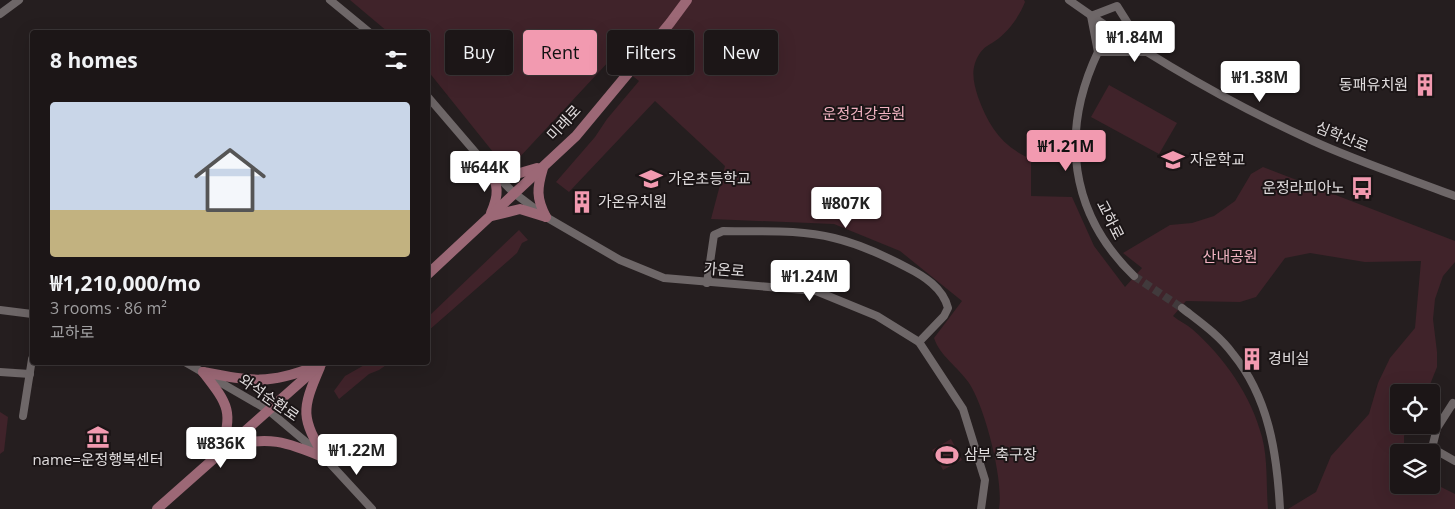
<!DOCTYPE html>
<html lang="en">
<head>
<meta charset="utf-8">
<style>
  body { margin:0; font-family:"Open Sans","Noto Sans KR",sans-serif; background:#292324; color:#f1f3f6; height:100vh; display:flex; flex-direction:column; font-size:19px; white-space:nowrap }
  * { box-sizing:border-box; margin:0 }
  p { font-size:16px; color:#a09fa1 }
  .icon { flex:none; width:28px; height:28px; fill:none; stroke:currentColor; stroke-width:2; stroke-linecap:round; stroke-linejoin:round }
  .map { position:relative; flex:1; overflow:hidden }
  .details { position:absolute; left:30px; top:30px; width:400px; height:335px; display:flex; flex-direction:column; background:#1c1617; border-radius:5px; box-shadow:0 5px 20px #0002,0 0 0 1px #3a3536 }
  .details>* { flex:none }
  .top-card { position:absolute; left:445px; top:30px; width:475px; height:45px; display:flex; gap:10px }
  .controls { position:absolute; left:1390px; top:384px; display:grid; gap:10px }
  .controls a { display:grid; place-items:center; width:50px; height:50px; border-radius:5px; background:#1c1617; box-shadow:0 5px 20px #0002,0 0 0 1px #3a3536; font-size:25px }
  .price { position:absolute; translate:-50% -42px; padding:0 11px; border-radius:5px; background:#fff; color:#222; font-size:16px; line-height:32px; filter:drop-shadow(0 1px 2px #0008) }
  .price::after { content:''; position:absolute; left:50%; top:30px; width:15px; height:11px; margin-left:-8px; background:inherit; clip-path:polygon(0 0,100% 0,50% 100%) }
  .price.selected { background:#f29ab0; color:#111 }
  ul { padding:0; list-style:none }
  li { display:grid; align-content:center; gap:10px; height:265px; padding:0 20px }
  li span { display:grid; place-items:center; height:155px; border-radius:5px; color:#555 }
  li>.icon { margin-inline-start:auto }
  span .icon { width:90px; height:90px; fill:#fffc; stroke-width:1 }
  li b { font-size:21px }
  h2 { display:flex; justify-content:space-between; align-items:center; height:60px; padding:0 20px; font-size:21px }
  .chip { padding:0 18px; border-radius:5px; background:#1c1617; box-shadow:0 5px 20px #0002,0 0 0 1px #3a3536; font-size:18px; line-height:45px }
  .chip.selected { background:#f29ab0; color:#111 }
  .map>svg:first-child { display:block }
  .green { fill:#40232a }
  .lines { fill:none; stroke-linecap:round; stroke-linejoin:round }
  .minor-tunnel { stroke:#413a3c; stroke-width:8; stroke-dasharray:8 4; stroke-linecap:butt }
  .minor { stroke:#6e6768; stroke-width:8 }
  .major { stroke:#9c6876; stroke-width:10 }
  .labels { text-anchor:middle; stroke-width:4; stroke-linejoin:round; paint-order:stroke }
  .poi-label { font-size:15px; fill:#e0dcdd; stroke:#1b1516; text-anchor:start }
  .park-label { font-size:15px; fill:#f2b3c2; stroke:#1b1516 }
  .street-label { font-size:15px; fill:#e0dcdd; stroke:#1b1516 }
</style>
</head>
<body>
<div class="map">
<svg width="1455" height="509" viewBox="0 0 1455 509">
  <rect width="100%" height="100%" fill="#251e1f"/>
  <g class="green">
    <path d="M350,0H1024L1025,2C1019,17 1008,32 995,41C989,45 984,47 980,53C970,68 973,81 978,97C988,125 1002,147 1031,159V196L1072,197L1094,246L1125,287L1142,268L1123,253L1170,225L1192,223L1214,216L1235,201L1251,174L1263,167L1455,241V262L1443,276L1435,299L1433,319L1437,352V367L1427,392H1399V425H1409L1404,436V452H1399V485H1431V482L1455,494V509H1288L1316,492L1331,456L1369,414L1378,383L1390,358L1415,328L1421,261L1365,262L1310,253L1285,258L1256,297L1240,302L1186,301L1173,316C1179,321 1186,324 1192,329C1224,357 1251,395 1262,437C1268,460 1266,485 1268,509H999C1004,481 985,407 969,383C958,367 940,356 934,338L962,301L900,251L834,224L711,219L725,166L655,101L569,192L556,182L595,137L607,119L639,81L611,59L517,160L508,163L497,157L428,71V32H388Z"/>
    <path d="M1109,85L1177,123L1159,154L1091,117Z"/>
    <path d="M519,230L528,240L522,243L517,253L428,331V317Z"/>
    <path d="M368,363H389L379,370L369,374L339,399L334,391L345,376Z"/>
    <path d="M0,412L8,417L4,451L0,454Z"/>
    <path d="M951,439L962,460L943,470L932,450Z"/>
  </g>
  <g class="lines">
    <path class="minor-tunnel" d="M1134,276L1182,308"/>
    <g class="minor">
      <path d="M330,0L369,32"/>
      <path d="M1069,0C1146,55 1227,102 1313,141C1359,162 1408,178 1455,196"/>
      <path d="M1117,6L1146,52H1098L1091,16Z"/>
      <path d="M0,14L19,0"/>
      <path d="M1098,52C1060,132 1069,213 1134,276"/>
      <path d="M428,97L488,167L514,193L546,217L620,260L664,278L816,291L877,316L919,342L963,409L985,480L981,509"/>
      <path d="M707,283L714,235L723,231C760,232 798,229 834,238C860,244 883,255 906,267C924,276 943,288 948,308L944,316L919,342"/>
      <path d="M1182,308C1200,322 1219,335 1233,354C1269,398 1277,454 1280,509"/>
      <path d="M0,310L32,314"/>
      <path d="M185,362L268,410L325,458L372,509"/>
      <path d="M0,372L30,374"/>
      <path d="M1455,404L1453,403L1437,428L1432,448L1455,461"/>
      <path d="M23,416L32,359"/>
    </g>
    <g class="major">
      <path d="M488,167L513,175L537,168"/>
      <path d="M488,167C499,185 499,195 491,213"/>
      <path d="M543,168C537,188 536,198 546,217"/>
      <path d="M492,216L520,209L546,217"/>
      <path d="M428,274L576,136L670,23L687,0"/>
      <path d="M320,367C301,411 301,417 325,458"/>
      <path d="M203,372C250,381 268,385 314,367"/>
      <path d="M203,372C227,403 235,412 220,451"/>
      <path d="M228,449C264,433 290,443 325,458"/>
      <path d="M157,509L323,362"/>
    </g>
  </g>
  <defs>
    <symbol id="building-bare" viewBox="-9 -9 18 18"><path d="M-4-6H4V6H1V3H-1V6H-4ZM-2.5-4.3h1.7v1.8h-1.7ZM.8-4.3h1.7v1.8H.8ZM-2.5-1h1.7V.8h-1.7ZM.8-1h1.7V.8H.8Z" fill="#f29ab0" stroke="#1b1516" stroke-width="2.5" paint-order="stroke"/></symbol>
    <symbol id="school-bare" viewBox="-9 -9 18 18"><path d="M0-5L7-2L0 1L-7-2ZM-4 1L0 2.5L4 1V4Q0 6-4 4Z" fill="#f29ab0" stroke="#1b1516" stroke-width="2.5" paint-order="stroke"/></symbol>
    <symbol id="bus-bare" viewBox="-9 -9 18 18"><path d="M-5-6H5V4H4V6H2V4H-2V6H-4V4H-5ZM-3.5-4V0h7V-4ZM-3.5 1.2v1.5H-2V1.2ZM2 1.2v1.5H3.5V1.2Z" fill="#f29ab0" stroke="#1b1516" stroke-width="2.5" paint-order="stroke"/></symbol>
    <symbol id="museum-bare" viewBox="-9 -9 18 18"><path d="M0-6L6-3V-2H-6V-3ZM-5-1h2V3h-2ZM-1-1h2V3h-2ZM3-1h2V3H3ZM-6 4H6V6H-6Z" fill="#f29ab0" stroke="#1b1516" stroke-width="2.5" paint-order="stroke"/></symbol>
    <symbol id="stadium-bare" viewBox="-9 -9 18 18"><path d="M0-5a6.5 5 0 1 0 0 10a6.5 5 0 1 0 0-10ZM-3.5-1.8h7v3.6h-7Z" fill="#f29ab0" stroke="#1b1516" stroke-width="2.5" paint-order="stroke"/></symbol>
  </defs>
  <g fill-rule="evenodd">
    <use href="#building-bare" x="1409" y="69" width="32" height="32"/>
    <use href="#school-bare" x="1157" y="144" width="32" height="32"/>
    <use href="#school-bare" x="635" y="163" width="32" height="32"/>
    <use href="#bus-bare" x="1346" y="172" width="32" height="32"/>
    <use href="#building-bare" x="566" y="186" width="32" height="32"/>
    <use href="#building-bare" x="1236" y="343" width="32" height="32"/>
    <use href="#museum-bare" x="82" y="421" width="32" height="32"/>
    <use href="#stadium-bare" x="931" y="439" width="32" height="32"/>
  </g>
  <g class="labels">
    <g class="poi-label">
      <text x="1408" y="90" text-anchor="end">동패유치원</text>
      <text x="1190" y="165">자운학교</text>
      <text x="668" y="184">가온초등학교</text>
      <text x="1345" y="193" text-anchor="end">운정라피아노</text>
      <text x="598" y="207">가온유치원</text>
      <text x="1268" y="364">경비실</text>
      <text x="964" y="460">삼부 축구장</text>
      <text x="98" y="465" text-anchor="middle">name=운정행복센터</text>
    </g>
    <g class="park-label">
      <text x="864" y="119">운정건강공원</text>
      <text x="1230" y="262">산내공원</text>
    </g>
    <g class="street-label">
      <text transform="translate(564 123) rotate(-47)" y="5">미래로</text>
      <text transform="translate(1342 137) rotate(22)" y="5">심학산로</text>
      <text transform="translate(1110 220) rotate(63)" y="5">교하로</text>
      <text transform="translate(724 270) rotate(4)" y="5">가온로</text>
      <text transform="translate(269 398) rotate(35)" y="5">와석순환로</text>
    </g>
  </g>
</svg>
<div class="controls">
<a><svg class="icon" aria-label="locate" viewBox="0 0 24 24"><circle cx="12" cy="12" r="6"/><path d="M12 2v4M12 18v4M2 12h4M18 12h4"/></svg></a>
<a><svg class="icon" aria-label="layers" viewBox="0 0 24 24"><path d="M12 4l9 5-9 5-9-5zM3 14l9 5 9-5"/></svg></a>
</div>
<b class="price" style="left:1135px;top:63px">₩1.84M</b>
<b class="price" style="left:1260px;top:103px">₩1.38M</b>
<b class="price selected" style="left:1066px;top:172px">₩1.21M</b>
<b class="price" style="left:485px;top:193px">₩644K</b>
<b class="price" style="left:846px;top:229px">₩807K</b>
<b class="price" style="left:810px;top:302px">₩1.24M</b>
<b class="price" style="left:221px;top:469px">₩836K</b>
<b class="price" style="left:357px;top:476px">₩1.22M</b>
<div class="top-card">
<a class="chip">Buy</a>
<a class="chip selected">Rent</a>
<a class="chip">Filters</a>
<a class="chip">New</a>
</div>
<section class="details">
<h2>8 homes<svg class="icon" aria-label="filters" viewBox="0 0 24 24"><path d="M4 7h16M4 17h16"/><circle cx="9" cy="7" r="2"/><circle cx="15" cy="17" r="2"/></svg></h2>
<ul>
<li><span style="background:linear-gradient(#c9d6e8 70%,#c2b280 0)"><svg class="icon" aria-label="home" viewBox="0 0 24 24"><path d="M3 11l9-7 9 7M6 9v11h12V9"/></svg></span><div><b>₩1,210,000/mo</b><p>3 rooms · 86 m²</p><p>교하로</p></div></li>
</ul>
</section>
</div>
</body>
</html>
